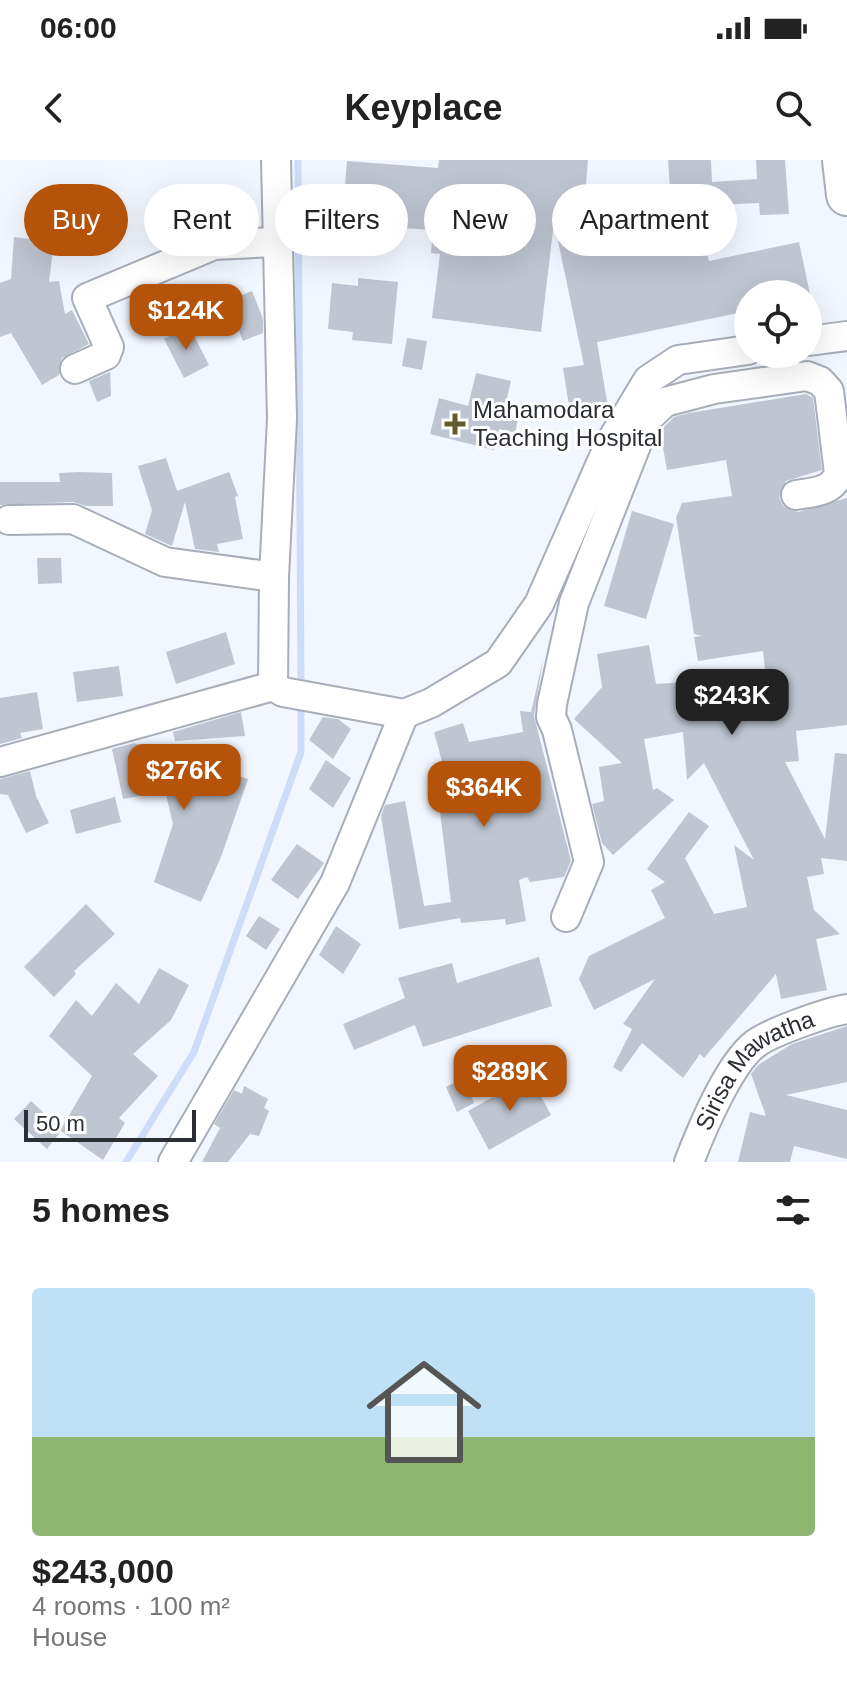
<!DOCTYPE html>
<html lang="en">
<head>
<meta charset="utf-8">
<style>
  body { margin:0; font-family:Helvetica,sans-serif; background:#f2f2f2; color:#222; height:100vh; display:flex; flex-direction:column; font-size:30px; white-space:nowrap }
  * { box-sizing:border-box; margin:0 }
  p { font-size:26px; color:#767676 }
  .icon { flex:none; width:44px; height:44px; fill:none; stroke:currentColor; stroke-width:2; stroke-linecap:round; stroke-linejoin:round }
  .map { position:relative; height:1002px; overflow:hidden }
  .details { display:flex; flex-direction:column; background:#fff; flex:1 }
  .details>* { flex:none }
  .hud { position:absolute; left:24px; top:24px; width:800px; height:72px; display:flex; gap:16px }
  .fabs { position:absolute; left:734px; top:120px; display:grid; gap:16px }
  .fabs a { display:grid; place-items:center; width:88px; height:88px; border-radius:50%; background:#fff; box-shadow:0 8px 32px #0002; font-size:40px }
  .scale { position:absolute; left:24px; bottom:20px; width:172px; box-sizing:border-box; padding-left:8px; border:4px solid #2b2e32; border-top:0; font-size:22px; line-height:28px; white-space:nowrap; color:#2b2e32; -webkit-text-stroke:6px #fff; paint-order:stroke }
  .price { position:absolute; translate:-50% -68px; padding:0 18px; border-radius:16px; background:#b45309; color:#fff; font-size:26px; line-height:52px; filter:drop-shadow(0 2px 4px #0008) }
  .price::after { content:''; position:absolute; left:50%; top:48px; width:24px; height:18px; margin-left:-12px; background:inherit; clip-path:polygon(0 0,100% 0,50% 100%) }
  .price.current { background:#222; color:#fff }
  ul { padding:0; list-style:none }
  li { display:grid; align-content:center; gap:16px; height:424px; padding:0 32px }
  li span { display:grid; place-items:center; height:248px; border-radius:8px; color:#555 }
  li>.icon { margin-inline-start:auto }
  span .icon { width:144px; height:144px; fill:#fffc; stroke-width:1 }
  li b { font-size:34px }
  h2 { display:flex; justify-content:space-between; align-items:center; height:96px; padding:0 32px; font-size:34px }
  .chip { padding:0 28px; border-radius:36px; background:#fff; box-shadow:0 8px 32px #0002; font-size:28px; line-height:72px }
  .chip.current { background:#b45309; color:#fff }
  .status { display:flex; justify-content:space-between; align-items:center; height:56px; padding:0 40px; background:#fff; direction:ltr }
  .status svg { height:22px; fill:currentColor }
  header { display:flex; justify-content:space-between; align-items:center; height:104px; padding:0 32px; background:#fff; font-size:36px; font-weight:600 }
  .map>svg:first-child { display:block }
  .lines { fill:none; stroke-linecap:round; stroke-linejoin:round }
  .stream { stroke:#cdddf8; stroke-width:7 }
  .building { fill:#bfc6d1 }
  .minor-casing { stroke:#a7aeb9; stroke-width:32 }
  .highway-casing { stroke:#a7aeb9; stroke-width:44 }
  .minor { stroke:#fff; stroke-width:28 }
  .highway { stroke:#fff; stroke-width:40 }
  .poi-dot { fill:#615b28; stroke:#fff; stroke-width:3 }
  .labels { text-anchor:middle; stroke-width:6; stroke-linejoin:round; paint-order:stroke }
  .poi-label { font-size:24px; fill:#2b2e32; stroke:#fff; text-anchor:start }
  .street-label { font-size:24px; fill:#2b2e32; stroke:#fff }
</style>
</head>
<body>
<div class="status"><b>06:00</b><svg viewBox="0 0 49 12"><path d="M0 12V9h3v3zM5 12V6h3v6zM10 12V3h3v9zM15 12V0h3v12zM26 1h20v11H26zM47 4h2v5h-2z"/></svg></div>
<header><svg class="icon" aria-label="back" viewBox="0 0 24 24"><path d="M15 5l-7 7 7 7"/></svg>Keyplace<svg class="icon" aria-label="search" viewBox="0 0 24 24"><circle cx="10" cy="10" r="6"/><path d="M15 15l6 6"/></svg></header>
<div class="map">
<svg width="847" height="1002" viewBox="0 0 847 1002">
  <rect width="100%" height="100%" fill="#f2f6fe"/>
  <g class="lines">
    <g class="stream">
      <path d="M298,0L301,530"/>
      <path d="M126,1002L194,892L301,592V542"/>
    </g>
  </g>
  <g class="building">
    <path d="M439,0H588L580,93L673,70L668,0H711L712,22L757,19L756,0H785L789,54L760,55L759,43L695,46L709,101L799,82L810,134H748V151L597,182L608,247L570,252L563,208L584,205L554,62L541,172L432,158L440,94L431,93L433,70L367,66L368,52L343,50L347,1L438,8Z"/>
    <path d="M233,38L236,67L206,70L204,41Z"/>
    <path d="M14,77L54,82L49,122L59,121L65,154L72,150L89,184L62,198L59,215L42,225L11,173L0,177V123L11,119Z"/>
    <path d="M358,118L398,122L392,184L352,180L353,172L328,169L332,123L358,126Z"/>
    <path d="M252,131L263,159V173L243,181L227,141Z"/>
    <path d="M189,166L209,205L184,218L164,179Z"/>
    <path d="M407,178L427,181L422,210L402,206Z"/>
    <path d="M110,212L111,236L97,242L89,221Z"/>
    <path d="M476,213L511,221L505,246L520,250L515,273L499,269L494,290L430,274L439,238L468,246Z"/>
    <path d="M806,234L813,238L822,310L786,321L779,338L783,346L798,352L847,338V565L796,571L799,601L785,602L825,679L835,593L847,594V701L821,698L824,714L807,717L814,750L840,774L816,779L827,830L781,839L776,814L704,898L700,894L683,918L642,883L621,912L613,907L632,869L623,864L655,819L594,850L579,819L589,796L665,758L651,730L665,722L647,709L689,652L709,666L685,698L714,754L747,747L734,685L754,700L704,603L687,620L683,572L644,579L653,630L657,628L674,640L613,695L602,683L592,644L604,641L599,607L622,603L574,559L602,527L597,494L649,485L656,524L714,520L715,533L767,529L763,491L698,501L694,477L702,476L694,474L676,358L682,343L732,336L726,300L667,310L660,271L674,257L689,253Z"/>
    <path d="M166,298L177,331L229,312L238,336L235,337L243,379L217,384L219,392L195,389L185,342L172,386L145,374L152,350L138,306Z"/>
    <path d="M79,312L112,313L113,346H86L73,342L0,345V322H60L59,313Z"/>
    <path d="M632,351L674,364L646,459L604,446Z"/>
    <path d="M37,398H61L62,423L38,424Z"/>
    <path d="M226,472L235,504L176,524L166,492Z"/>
    <path d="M543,500L534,556L571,701L564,717L530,722L527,717L519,720L526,761L506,765L505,759L461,763L460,758L399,769L381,656L385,645L405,641L424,746L451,742L438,635H451L434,572L463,563L469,582L523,572L520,551L531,552Z"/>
    <path d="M119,506L123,536L77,542L73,512Z"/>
    <path d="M37,532L43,569L20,573L22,578L0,584V538Z"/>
    <path d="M241,552L245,576L175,581L173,572Z"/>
    <path d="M323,557L338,559L351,569L333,599L309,580Z"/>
    <path d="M134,583L248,619L221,697L201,742L154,722L173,664L165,631L123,639L112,589Z"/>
    <path d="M326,600L351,618L333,648L309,629Z"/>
    <path d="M30,611L36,636L49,663L26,673L8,635L0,634V619Z"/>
    <path d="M115,637L121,662L76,674L70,650Z"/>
    <path d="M297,684L324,703L298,739L271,720Z"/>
    <path d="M86,744L115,774L74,811L76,814L54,837L24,807Z"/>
    <path d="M259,756L280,769L266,790L246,776Z"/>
    <path d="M336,766L361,784L343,814L319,795Z"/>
    <path d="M539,797L552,846L423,887L415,865L354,890L343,864L405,838L398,818L452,803L457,823Z"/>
    <path d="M159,808L189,825L171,860L133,894L158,916L119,958L125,963L103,1000L61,971L47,989L14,959L31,941L61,969L92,916L49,876L76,840L92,856L116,823L139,844Z"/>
    <path d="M847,866V922L786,935L847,950V999L794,986L790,1002H738L750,952L766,956L751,914L758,905L792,884Z"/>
    <path d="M530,916L551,955L489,990L468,951Z"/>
    <path d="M463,918L474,943L457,952L446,927Z"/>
    <path d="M244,926L268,939L264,948L269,951L259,976L250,974L228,1002H202L220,968L214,964L234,930L242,934Z"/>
  </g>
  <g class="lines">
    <defs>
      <g id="minor">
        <path d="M808,181L847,176"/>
        <path d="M75,209L106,195L109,187L87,138L214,85L276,82"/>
        <path d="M9,360L73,359L165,402L274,417"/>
        <path d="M273,526L274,417L282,259L276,0"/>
        <path d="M0,602L273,526L283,532L404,554L431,543L498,503L539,444L610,283L648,220L678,200L748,190"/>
        <path d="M566,757L589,702L557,570L551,557L552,544L574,443L646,260L665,242L714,229L807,216L820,221L829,231L839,313C833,332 814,332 796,335"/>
        <path d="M173,1002L335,723L404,554"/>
        <path id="s1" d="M689,1002C701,971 729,904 755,884C771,872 827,852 847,849"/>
      </g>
      <path id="highway" d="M843,0L847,35"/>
    </defs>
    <use href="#minor" class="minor-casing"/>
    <use href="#highway" class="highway-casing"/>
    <use href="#minor" class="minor"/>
    <use href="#highway" class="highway"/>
  </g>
  <path class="poi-dot" d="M451 252h8v8h8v8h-8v8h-8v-8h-8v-8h8z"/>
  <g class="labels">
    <g class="poi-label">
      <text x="473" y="258">Mahamodara<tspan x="473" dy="28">Teaching Hospital</tspan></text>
    </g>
    <g class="street-label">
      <text dy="8" stroke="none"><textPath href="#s1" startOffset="118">Sirisa Mawatha</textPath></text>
    </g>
  </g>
</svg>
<div class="fabs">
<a><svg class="icon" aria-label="locate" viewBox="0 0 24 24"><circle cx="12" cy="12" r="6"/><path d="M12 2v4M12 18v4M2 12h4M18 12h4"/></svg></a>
</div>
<div class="scale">50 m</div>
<b class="price" style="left:186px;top:192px">$124K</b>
<b class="price current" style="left:732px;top:577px">$243K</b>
<b class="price" style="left:184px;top:652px">$276K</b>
<b class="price" style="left:484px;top:669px">$364K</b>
<b class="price" style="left:510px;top:953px">$289K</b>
<div class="hud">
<a class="chip current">Buy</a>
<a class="chip">Rent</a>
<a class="chip">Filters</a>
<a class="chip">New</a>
<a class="chip">Apartment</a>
</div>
</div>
<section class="details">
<h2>5 homes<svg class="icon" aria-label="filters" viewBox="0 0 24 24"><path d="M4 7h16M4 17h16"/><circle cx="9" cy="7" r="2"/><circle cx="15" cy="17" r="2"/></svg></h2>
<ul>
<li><span style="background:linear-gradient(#bfe0f5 60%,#8fb573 0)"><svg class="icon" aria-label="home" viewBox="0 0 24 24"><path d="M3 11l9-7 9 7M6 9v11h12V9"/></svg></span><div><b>$243,000</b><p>4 rooms · 100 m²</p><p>House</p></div></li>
</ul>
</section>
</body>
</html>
